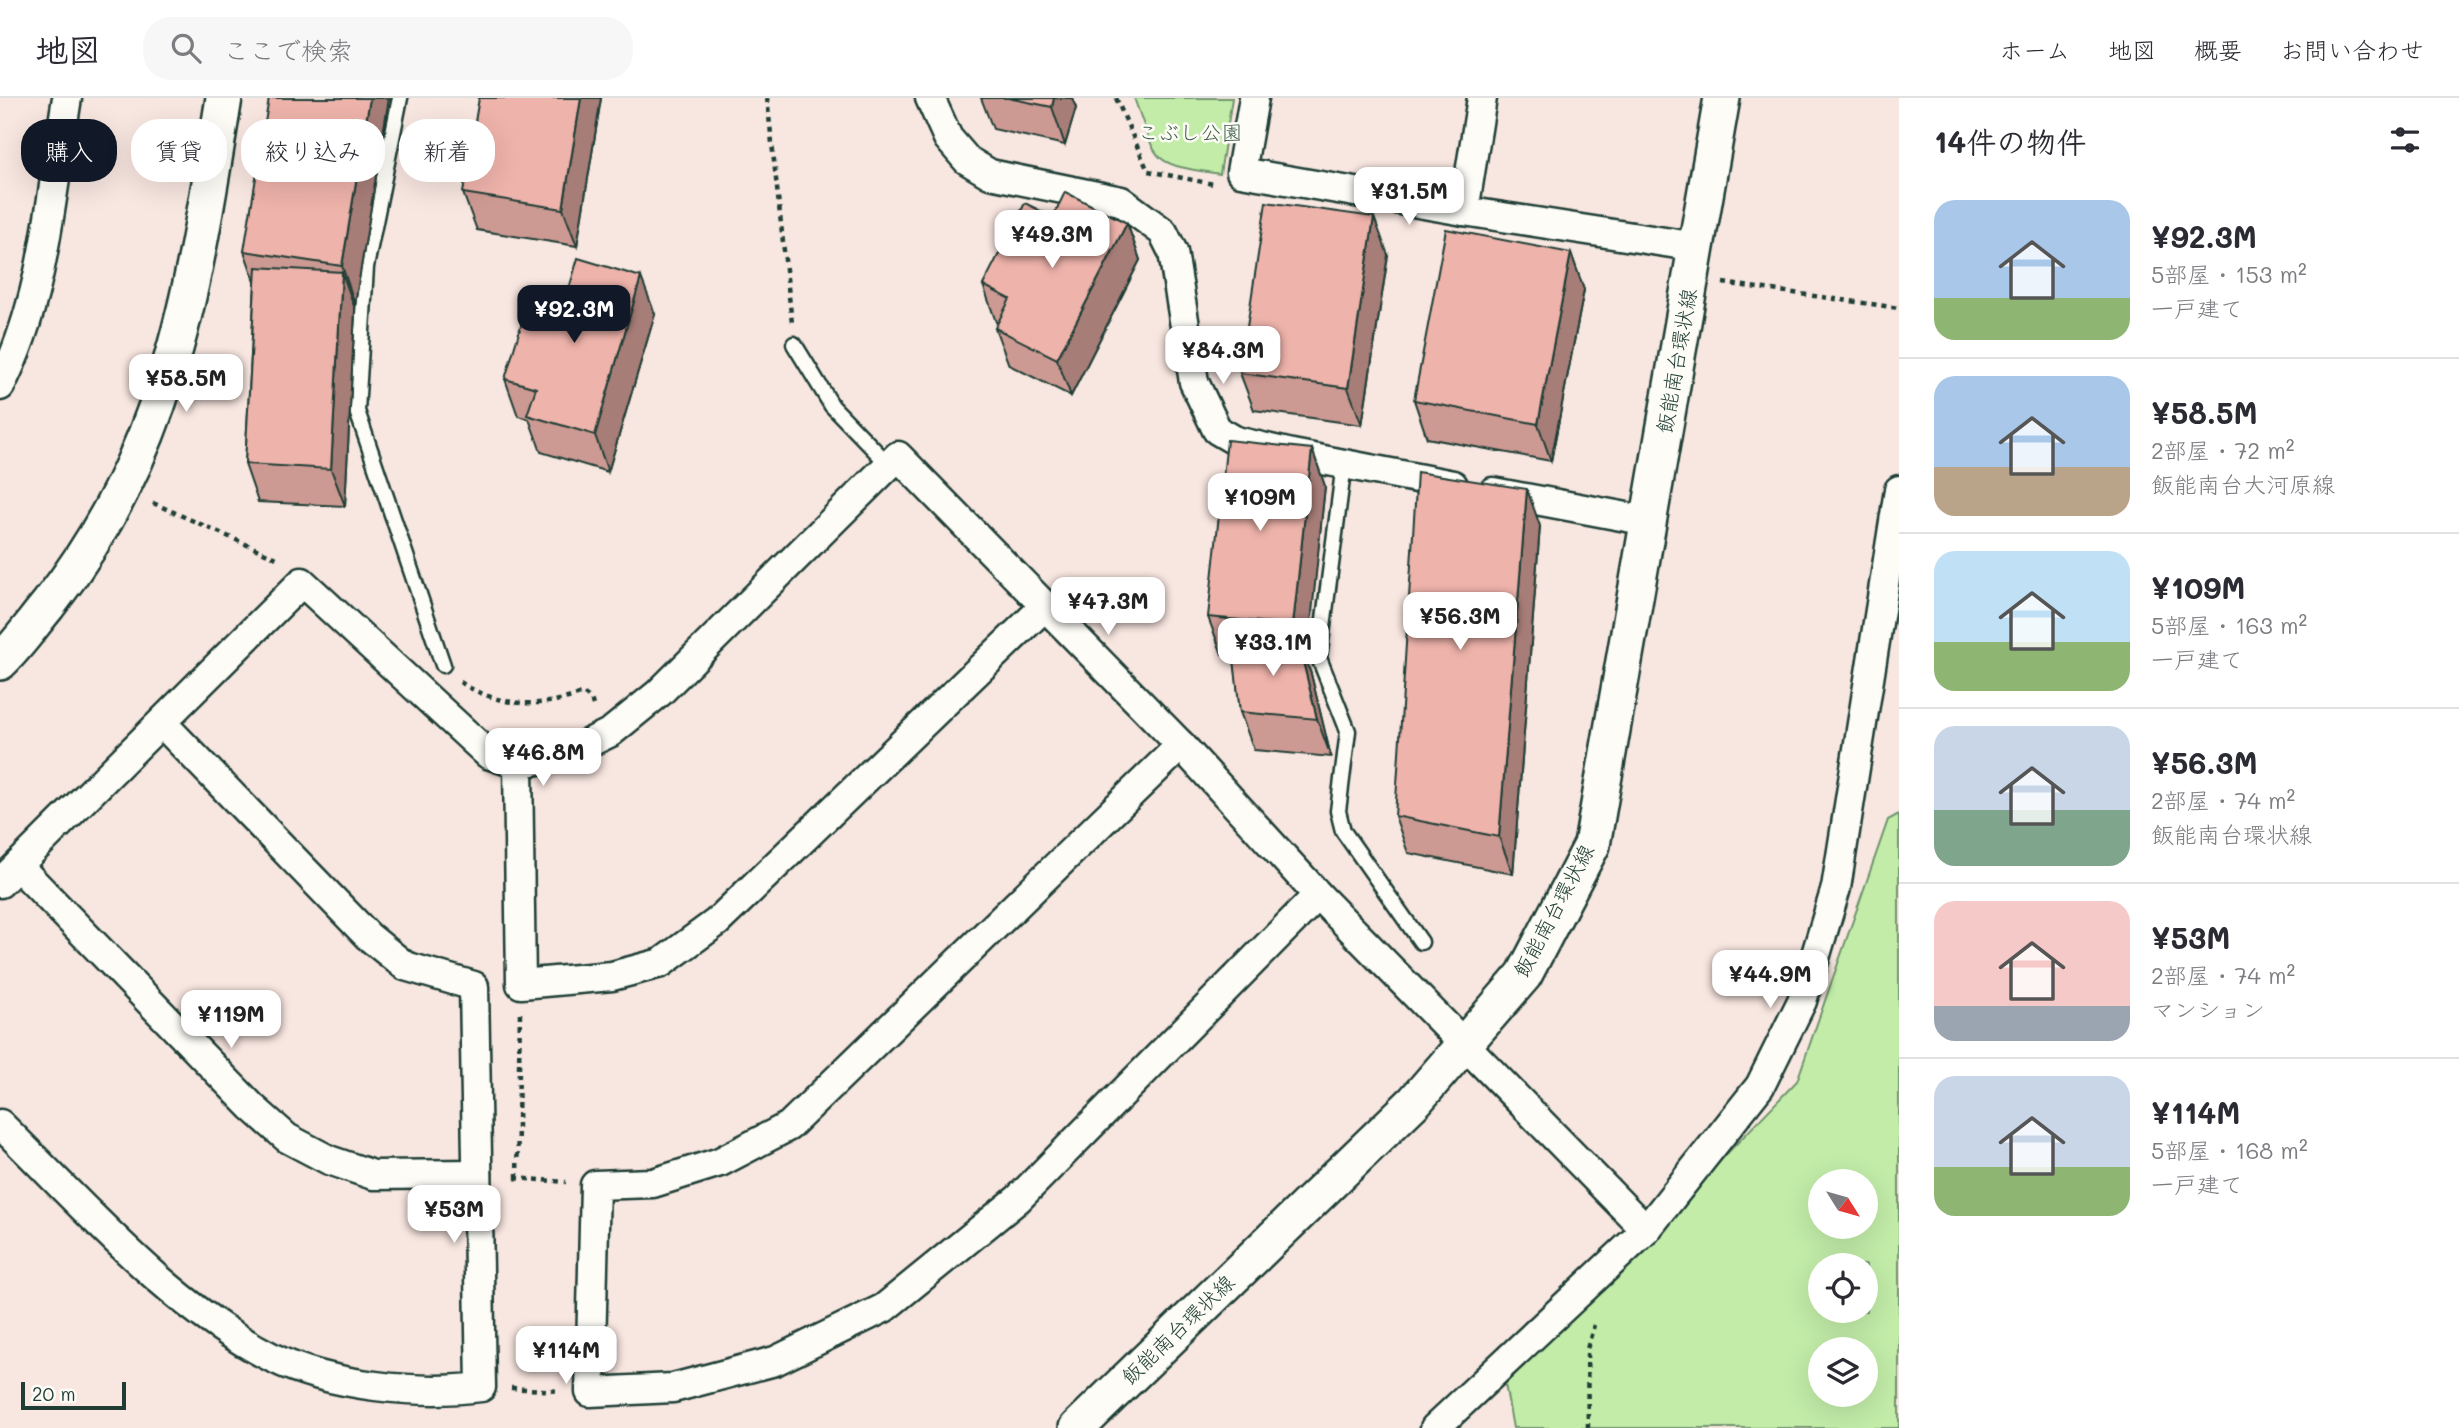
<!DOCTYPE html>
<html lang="ja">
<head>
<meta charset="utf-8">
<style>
  body { margin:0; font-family:Mali,"Klee One",sans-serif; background:#f7f7f7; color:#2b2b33; height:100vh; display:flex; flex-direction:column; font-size:26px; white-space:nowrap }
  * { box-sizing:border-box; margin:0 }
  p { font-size:23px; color:#7c7c81 }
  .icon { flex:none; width:38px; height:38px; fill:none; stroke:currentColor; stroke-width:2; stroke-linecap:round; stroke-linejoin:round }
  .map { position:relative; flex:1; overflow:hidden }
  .panel { display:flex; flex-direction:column; background:#fff; width:560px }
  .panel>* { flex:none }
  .guide { position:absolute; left:21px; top:21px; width:665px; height:63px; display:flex; gap:14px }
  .needle { width:46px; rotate:127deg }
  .tools { position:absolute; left:1808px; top:1071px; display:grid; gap:14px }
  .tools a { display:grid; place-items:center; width:70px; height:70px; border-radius:50%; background:#fff; box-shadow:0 7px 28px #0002; font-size:35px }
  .scale { position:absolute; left:21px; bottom:18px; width:105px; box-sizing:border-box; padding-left:7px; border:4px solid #1f3d34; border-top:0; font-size:19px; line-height:24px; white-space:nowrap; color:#1f3d34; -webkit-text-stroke:5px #fdfcf7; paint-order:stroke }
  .price { position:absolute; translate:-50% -60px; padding:0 16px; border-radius:14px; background:#fff; color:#222; font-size:23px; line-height:46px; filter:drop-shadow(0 2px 4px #0008) }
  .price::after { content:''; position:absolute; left:50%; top:42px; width:21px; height:16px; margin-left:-10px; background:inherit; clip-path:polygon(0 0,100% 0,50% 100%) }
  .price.on { background:#111827; color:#fff }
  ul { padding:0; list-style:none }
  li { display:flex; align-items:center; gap:21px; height:175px; padding:0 35px }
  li+li { border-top:2px solid #e1e1e2 }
  li span { display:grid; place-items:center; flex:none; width:196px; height:140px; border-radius:21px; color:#555 }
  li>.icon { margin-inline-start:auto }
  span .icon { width:84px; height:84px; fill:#fffc; stroke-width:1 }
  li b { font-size:30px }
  h2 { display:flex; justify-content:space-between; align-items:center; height:84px; padding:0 35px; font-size:30px }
  .pill { padding:0 24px; border-radius:28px; background:#fff; box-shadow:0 7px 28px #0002; font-size:24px; line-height:63px }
  .pill.on { background:#111827; color:#fff }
  header { display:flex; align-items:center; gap:42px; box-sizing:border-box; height:98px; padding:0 35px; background:#fff; border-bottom:2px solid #e1e1e2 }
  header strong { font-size:33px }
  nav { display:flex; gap:38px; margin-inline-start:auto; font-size:24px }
  .search { width:490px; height:63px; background:#f7f7f7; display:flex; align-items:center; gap:18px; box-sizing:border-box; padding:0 24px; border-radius:28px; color:#7c7c81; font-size:26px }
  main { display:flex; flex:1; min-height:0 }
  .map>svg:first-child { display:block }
  .green { fill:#c2eca8; stroke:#70946e; stroke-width:2; fill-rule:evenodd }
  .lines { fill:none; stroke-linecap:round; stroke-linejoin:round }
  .service-casing { stroke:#1f3d34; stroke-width:19 }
  .minor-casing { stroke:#1f3d34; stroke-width:33 }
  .tertiary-casing { stroke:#1f3d34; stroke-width:40 }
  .path { stroke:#1f3d34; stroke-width:4.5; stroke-dasharray:5 5; stroke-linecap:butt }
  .service { stroke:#fdfcf7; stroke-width:14 }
  .minor { stroke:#fdfcf7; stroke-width:28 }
  .tertiary { stroke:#fdfcf7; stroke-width:35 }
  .wall { fill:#cd9a93; stroke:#1f3d34; stroke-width:2 }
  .shaded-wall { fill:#a77d78; stroke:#1f3d34; stroke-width:2 }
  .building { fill:#eeb3ab; stroke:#1f3d34; stroke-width:2 }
  .labels { text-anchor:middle; stroke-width:5; stroke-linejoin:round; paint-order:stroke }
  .park-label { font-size:21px; fill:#40604b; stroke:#fdfcf7 }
  .street-label { font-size:21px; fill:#1f3d34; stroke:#fdfcf7 }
</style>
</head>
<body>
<header>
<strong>地図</strong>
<div class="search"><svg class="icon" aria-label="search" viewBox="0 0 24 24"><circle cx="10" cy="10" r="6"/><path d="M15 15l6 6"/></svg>ここで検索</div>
<nav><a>ホーム</a><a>地図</a><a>概要</a><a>お問い合わせ</a></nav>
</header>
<main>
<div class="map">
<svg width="1899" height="1330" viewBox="0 0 1899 1330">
  <rect width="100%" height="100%" fill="#f8e6e0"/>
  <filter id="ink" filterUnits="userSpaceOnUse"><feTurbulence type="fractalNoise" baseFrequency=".0143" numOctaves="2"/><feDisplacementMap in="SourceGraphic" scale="14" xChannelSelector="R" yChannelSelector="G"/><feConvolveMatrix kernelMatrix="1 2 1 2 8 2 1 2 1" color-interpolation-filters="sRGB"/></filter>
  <g filter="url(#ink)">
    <g class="green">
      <path d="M1134,0H1232L1220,76C1148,65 1159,66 1134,0Z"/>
      <path d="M1899,716V1330H1513L1505,1286L1797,983L1888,722ZM1820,1083H1866V1129H1820ZM1820,1167H1866V1213H1820ZM1820,1251H1866V1297H1820Z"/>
    </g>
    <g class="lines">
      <defs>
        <g id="service">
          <path d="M400,0L366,169L357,313L443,567"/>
          <path d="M794,246L832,308L889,367"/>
          <path d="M1344,366L1319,560L1348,633L1338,713L1343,733L1421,844"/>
        </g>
        <g id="minor">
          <path d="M930,0L948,40L967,62L990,76L1121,103L1163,134L1173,154L1194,284L1217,332L1236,343L1292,356L1453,387"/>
          <path d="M1254,0L1241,74L1464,113L1697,149"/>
          <path d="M1464,113L1482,0"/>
          <path d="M0,288C45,202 51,95 67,0"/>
          <path d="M1493,394L1648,423"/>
          <path d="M1181,647L789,1028L720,1064L653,1085L595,1087L590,1294L673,1290L775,1263L884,1210L1018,1101L1318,797"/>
          <path d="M518,666L566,656L611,634L659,595L898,358L1181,647L1318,797L1646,1132"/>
          <path d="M18,768L252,1009L287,1040L329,1062L373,1077L477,1076"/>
          <path d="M0,785L302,484L488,656L518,666L521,886L612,878L661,865L717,824L1044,509"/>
          <path d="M0,1026C82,1106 170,1209 273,1260C330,1288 420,1297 481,1289L474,888L405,868L368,838L162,625"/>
          <path d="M1435,1330L1646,1132L1760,988L1802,903L1836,790L1899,392"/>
        </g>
        <g id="tertiary">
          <path d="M0,564C18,547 32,526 48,507C171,350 193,190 224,0"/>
          <path d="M1077,1330L1415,1003L1524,877L1592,747L1722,0"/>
        </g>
      </defs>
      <use href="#service" class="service-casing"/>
      <use href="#minor" class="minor-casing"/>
      <use href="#tertiary" class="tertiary-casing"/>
      <g class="path">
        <path d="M767,0L792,225"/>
        <path d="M1116,0L1148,73L1213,86"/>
        <path d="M1723,185L1899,210"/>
        <path d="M153,405L279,461"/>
        <path d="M460,584C499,609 540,611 583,595L591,601L593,607"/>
        <path d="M515,1080L566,1084"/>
        <path d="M517,1080L520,915"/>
        <path d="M511,1290L558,1293"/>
        <path d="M1588,1330L1587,1251L1594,1227"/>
      </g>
      <use href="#service" class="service"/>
      <use href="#minor" class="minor"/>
      <use href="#tertiary" class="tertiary"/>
    </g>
    <g class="wall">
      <path d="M389,0L355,206L353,205L355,211L345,408L258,404L245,366L255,184L244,153Z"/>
      <path d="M601,0L577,148L477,132L463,95Z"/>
      <path d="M981,0H1072L1076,10L1065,47L993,31Z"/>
      <path d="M1053,119L1127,125L1140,162L1071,298L1009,267L995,230L998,225L996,224L983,187Z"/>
      <path d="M1571,155L1584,192L1551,363L1427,340L1414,302Z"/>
      <path d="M1388,157L1362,327L1254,312L1240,275Z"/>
      <path d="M566,201L655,216L608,374L541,354L529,321L518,318L505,281Z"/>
      <path d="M1312,351L1325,388L1306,564L1311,576L1331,659L1254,652L1240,614L1234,557L1222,556L1208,519Z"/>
      <path d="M1540,428L1513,776L1408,755L1395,718Z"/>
    </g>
    <g class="shaded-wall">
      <path d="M370,0H389L355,206L342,168Z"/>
      <path d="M581,0H601L577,148L563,111Z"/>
      <path d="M1054,0H1072L1076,10L1065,47L1052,9Z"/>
      <path d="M1374,119L1388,157L1362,327L1348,290Z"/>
      <path d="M1127,125L1140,162L1071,298L1057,261Z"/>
      <path d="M1571,155L1584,192L1551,363L1538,326Z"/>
      <path d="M342,174L355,211L345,408L331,371Z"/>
      <path d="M641,179L655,216L608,374L595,337Z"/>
      <path d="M1312,351L1325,388L1307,564L1293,527Z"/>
      <path d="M1527,391L1540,428L1513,776L1499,739Z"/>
      <path d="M1297,539L1311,576L1331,659L1317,621Z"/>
    </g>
    <g class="building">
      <path d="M269,0H370L342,168L244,153Z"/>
      <path d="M479,0H581L563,111L463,95Z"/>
      <path d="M1008,0H1054L1052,9Z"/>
      <path d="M1065,94L1127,125L1057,261L995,230L1010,201L983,187L1025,105L1053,119Z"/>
      <path d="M1266,104L1374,119L1348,290L1240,275Z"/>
      <path d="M1446,131L1571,155L1538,326L1414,302Z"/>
      <path d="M578,160L641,179L595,337L527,317L536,290L505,281L532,191L566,201Z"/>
      <path d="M256,169L342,174L331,371L245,366Z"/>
      <path d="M1227,342L1312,351L1293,527L1208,519Z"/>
      <path d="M1417,374L1527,391L1499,739L1395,718Z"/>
      <path d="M1297,539L1317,621L1240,614L1232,544Z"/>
    </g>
  </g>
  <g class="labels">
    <g class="park-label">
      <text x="1190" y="42">こぶし公園</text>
    </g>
    <g class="street-label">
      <text transform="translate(1677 263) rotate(-80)" y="7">飯能南台環状線</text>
      <text transform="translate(1554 813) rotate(-62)" y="7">飯能南台環状線</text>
      <text transform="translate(1178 1232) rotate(-44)" y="7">飯能南台環状線</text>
    </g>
  </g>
</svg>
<div class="tools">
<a><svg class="needle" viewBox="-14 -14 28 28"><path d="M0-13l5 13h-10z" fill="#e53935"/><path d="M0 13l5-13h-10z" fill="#7c7c81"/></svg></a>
<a><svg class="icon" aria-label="locate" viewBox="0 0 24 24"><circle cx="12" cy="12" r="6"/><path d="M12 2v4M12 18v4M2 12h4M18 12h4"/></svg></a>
<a><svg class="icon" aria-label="layers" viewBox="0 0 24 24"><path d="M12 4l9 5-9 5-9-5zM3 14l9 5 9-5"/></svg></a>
</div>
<div class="scale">20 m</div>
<b class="price" style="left:1409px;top:129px">¥31.5M</b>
<b class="price" style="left:1052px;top:172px">¥49.3M</b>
<b class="price on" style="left:574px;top:247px">¥92.3M</b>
<b class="price" style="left:1223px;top:288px">¥84.3M</b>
<b class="price" style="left:186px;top:316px">¥58.5M</b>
<b class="price" style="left:1260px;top:435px">¥109M</b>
<b class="price" style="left:1108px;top:539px">¥47.3M</b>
<b class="price" style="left:1460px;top:554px">¥56.3M</b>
<b class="price" style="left:1273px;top:580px">¥33.1M</b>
<b class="price" style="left:543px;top:690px">¥46.8M</b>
<b class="price" style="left:1770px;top:912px">¥44.9M</b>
<b class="price" style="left:231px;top:952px">¥119M</b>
<b class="price" style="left:454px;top:1147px">¥53M</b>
<b class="price" style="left:566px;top:1288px">¥114M</b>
<div class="guide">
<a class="pill on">購入</a>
<a class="pill">賃貸</a>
<a class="pill">絞り込み</a>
<a class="pill">新着</a>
</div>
</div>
<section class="panel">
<h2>14件の物件<svg class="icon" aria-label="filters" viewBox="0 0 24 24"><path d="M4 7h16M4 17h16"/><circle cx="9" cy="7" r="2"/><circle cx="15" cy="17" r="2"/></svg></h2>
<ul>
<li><span style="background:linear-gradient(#a9c7e8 70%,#8fb573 0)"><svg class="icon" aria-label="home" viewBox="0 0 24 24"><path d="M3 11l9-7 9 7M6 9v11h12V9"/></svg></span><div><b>¥92.3M</b><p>5部屋 · 153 m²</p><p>一戸建て</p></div></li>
<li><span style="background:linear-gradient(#a9c7e8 65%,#b9a48a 0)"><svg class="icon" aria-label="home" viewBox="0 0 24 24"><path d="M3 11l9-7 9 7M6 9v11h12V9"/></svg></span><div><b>¥58.5M</b><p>2部屋 · 72 m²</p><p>飯能南台大河原線</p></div></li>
<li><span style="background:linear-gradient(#bfe0f5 65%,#8fb573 0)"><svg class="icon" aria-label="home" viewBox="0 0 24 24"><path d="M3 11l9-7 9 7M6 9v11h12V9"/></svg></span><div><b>¥109M</b><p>5部屋 · 163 m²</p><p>一戸建て</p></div></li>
<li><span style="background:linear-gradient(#c9d6e8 60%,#7fa58c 0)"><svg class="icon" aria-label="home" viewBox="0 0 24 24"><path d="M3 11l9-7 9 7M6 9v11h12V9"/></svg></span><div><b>¥56.3M</b><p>2部屋 · 74 m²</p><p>飯能南台環状線</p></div></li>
<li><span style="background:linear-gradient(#f6c9c9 75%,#9aa5b1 0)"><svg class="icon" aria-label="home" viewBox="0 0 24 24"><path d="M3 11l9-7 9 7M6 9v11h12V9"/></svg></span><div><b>¥53M</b><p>2部屋 · 74 m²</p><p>マンション</p></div></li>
<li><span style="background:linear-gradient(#c9d6e8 65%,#8fb573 0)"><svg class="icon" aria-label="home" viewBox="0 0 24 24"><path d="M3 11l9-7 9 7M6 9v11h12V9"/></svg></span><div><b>¥114M</b><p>5部屋 · 168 m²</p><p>一戸建て</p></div></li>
</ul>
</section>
</main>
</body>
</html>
